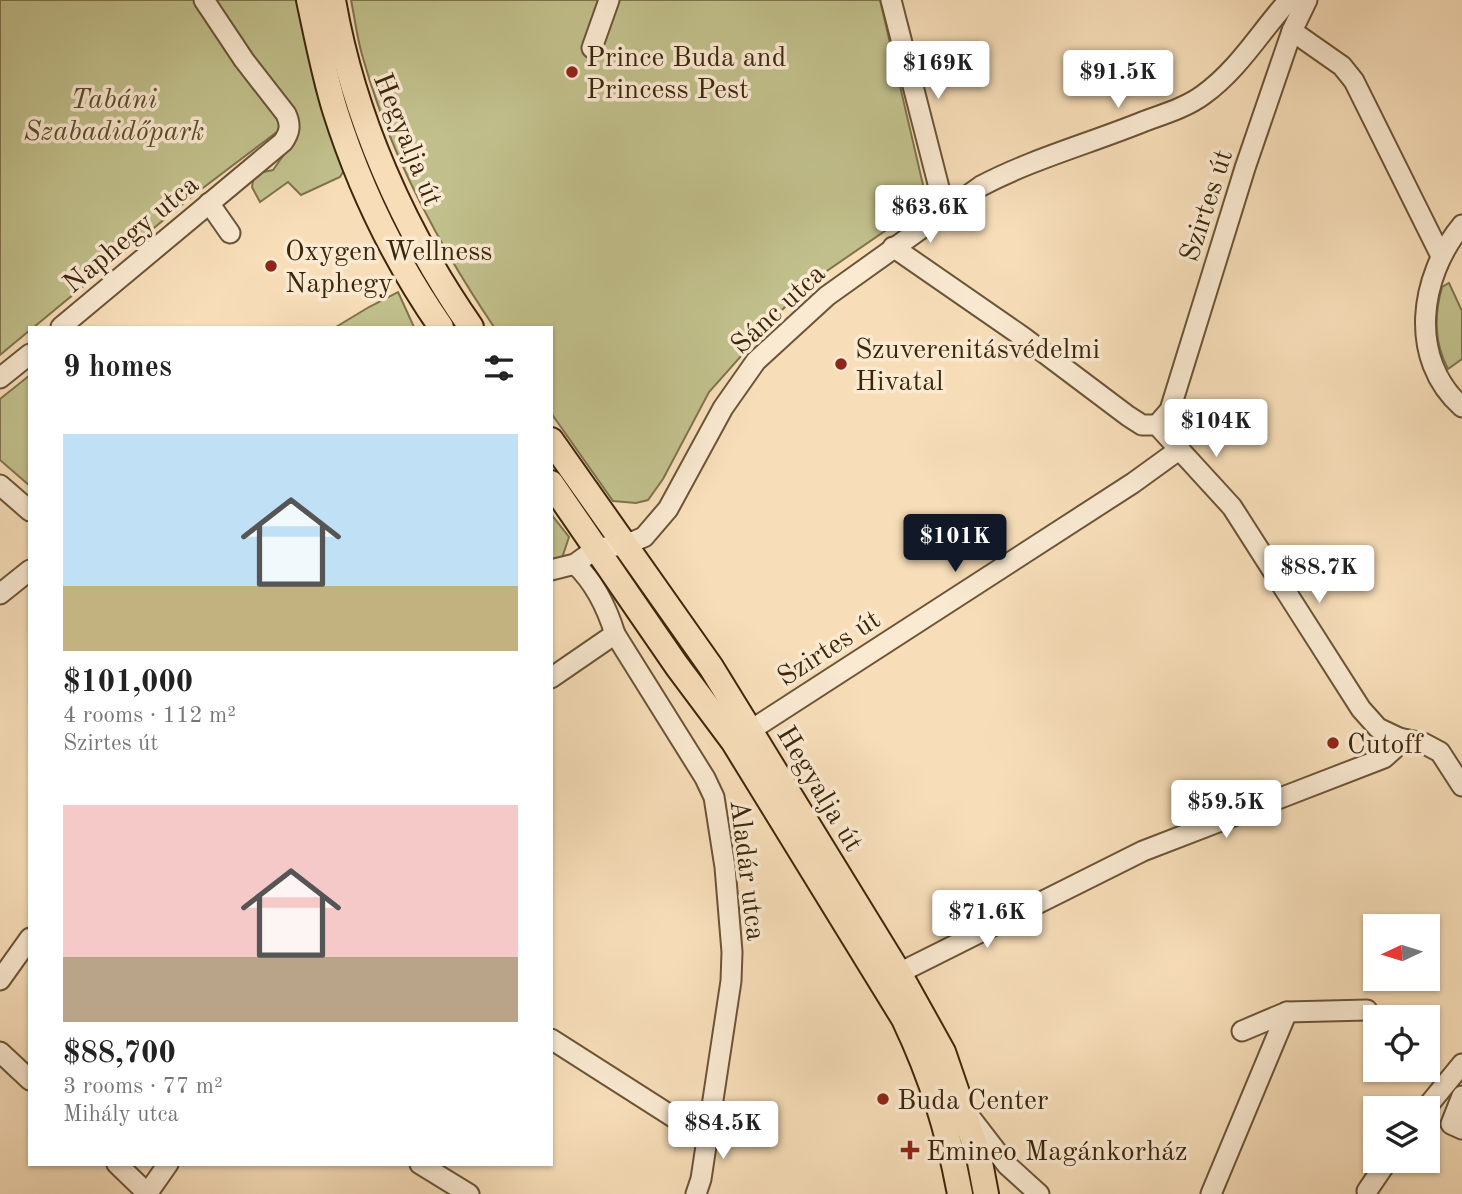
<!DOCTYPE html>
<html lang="en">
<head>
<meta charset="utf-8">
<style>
  body { margin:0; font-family:"Old Standard TT",serif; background:#f6f6f6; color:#222; height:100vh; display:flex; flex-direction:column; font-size:26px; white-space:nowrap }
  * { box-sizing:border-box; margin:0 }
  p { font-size:23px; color:#767676 }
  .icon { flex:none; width:38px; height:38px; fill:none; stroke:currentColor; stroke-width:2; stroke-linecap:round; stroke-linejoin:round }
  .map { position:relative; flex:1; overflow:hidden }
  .details { position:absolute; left:28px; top:326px; width:525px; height:840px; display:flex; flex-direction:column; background:#fff; border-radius:0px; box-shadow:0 2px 5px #0004 }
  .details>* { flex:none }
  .needle { width:46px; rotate:266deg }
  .buttons { position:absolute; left:1363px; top:914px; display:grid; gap:14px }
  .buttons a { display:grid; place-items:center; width:77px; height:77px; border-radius:0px; background:#fff; box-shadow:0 2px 5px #0004; font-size:35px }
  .price { position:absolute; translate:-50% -60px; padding:0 16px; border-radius:7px; background:#fff; color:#222; font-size:23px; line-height:46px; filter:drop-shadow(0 2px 4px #0008) }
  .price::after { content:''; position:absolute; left:50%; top:42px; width:21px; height:16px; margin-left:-10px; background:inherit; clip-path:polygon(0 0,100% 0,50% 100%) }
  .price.on { background:#111827; color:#fff }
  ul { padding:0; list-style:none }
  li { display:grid; align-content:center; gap:14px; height:371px; padding:0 35px }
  li span { display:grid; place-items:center; height:217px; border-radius:0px; color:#555 }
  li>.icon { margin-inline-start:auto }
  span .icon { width:126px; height:126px; fill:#fffc; stroke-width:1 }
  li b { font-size:30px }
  h2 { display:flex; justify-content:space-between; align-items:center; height:84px; padding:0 35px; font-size:30px }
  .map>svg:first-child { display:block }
  .green { fill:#c1c08c; stroke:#7f734c; stroke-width:2 }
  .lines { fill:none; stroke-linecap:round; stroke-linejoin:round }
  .minor-casing { stroke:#6c5436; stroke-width:23 }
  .major-casing { stroke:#3d260b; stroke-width:28 }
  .minor { stroke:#faead2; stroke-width:19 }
  .major { stroke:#f7deb9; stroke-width:24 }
  .poi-dot { fill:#8f2418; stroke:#faead2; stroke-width:2.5 }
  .labels { text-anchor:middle; stroke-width:7; stroke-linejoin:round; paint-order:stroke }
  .poi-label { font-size:28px; fill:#3d260b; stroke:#faead2; text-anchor:start }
  .park-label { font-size:28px; font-style:italic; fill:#5e4c2b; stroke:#faead2 }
  .street-label { font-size:28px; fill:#3d260b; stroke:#faead2 }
</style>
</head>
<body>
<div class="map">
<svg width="1462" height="1194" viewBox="0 0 1462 1194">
  <rect width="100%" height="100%" fill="#f7deb9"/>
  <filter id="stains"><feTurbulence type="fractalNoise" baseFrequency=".00286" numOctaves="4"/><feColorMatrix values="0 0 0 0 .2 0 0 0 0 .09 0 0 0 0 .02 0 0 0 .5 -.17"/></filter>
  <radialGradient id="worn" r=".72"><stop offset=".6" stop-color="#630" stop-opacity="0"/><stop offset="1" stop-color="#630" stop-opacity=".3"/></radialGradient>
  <g class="green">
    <path d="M0,0H298L316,90L346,167L340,177L301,195L288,182L260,202L252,187L254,174L273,170L285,153L282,128L195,194L34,327H30V330L0,355Z"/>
    <path d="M351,0H880L927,202L821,275L783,309L709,392L663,479L648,500L636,503L613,501L551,413V327H494C438,244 390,155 363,58C357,39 355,19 351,0Z"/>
    <path d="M1449,283L1462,311V359L1448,369C1434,342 1434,316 1442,287Z"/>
    <path d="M398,292L414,327H336L369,307Z"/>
    <path d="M30,375V486L0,460V399Z"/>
    <path d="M551,514L569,537L562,558L551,560Z"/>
  </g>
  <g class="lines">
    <defs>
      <g id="minor">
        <path d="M891,0L945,211"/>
        <path d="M1292,31L1342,66L1354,81L1441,256"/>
        <path d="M592,48L609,0"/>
        <path d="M209,203L230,233"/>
        <path d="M1462,225C1419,277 1408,359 1462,407"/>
        <path d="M893,247L1023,337L1128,416L1142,425H1157L1232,507L1361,709L1378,728L1399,738L1423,743L1440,752L1462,786"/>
        <path d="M61,327L283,142C290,132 291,125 286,114L244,60L204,0"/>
        <path d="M0,378L30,354"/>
        <path d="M1157,425L1170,410L1245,168L1292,31L1307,0"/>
        <path d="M0,485L30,511"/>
        <path d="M575,564C595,583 607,608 615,634L705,778L714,797L725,867L732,952L731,981L701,1179L696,1194"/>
        <path d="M551,570L575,564L597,548L625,545L644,537L668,509L723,408L756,361L827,296L981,186C1032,159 1091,143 1145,121C1164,114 1187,107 1203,95C1239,69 1260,32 1289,0"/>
        <path d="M0,594L30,570"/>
        <path d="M551,678L615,634"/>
        <path d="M751,730L1133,483L1180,449"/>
        <path d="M899,973L1143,851L1384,758L1394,749L1399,738"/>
        <path d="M0,980L30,938"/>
        <path d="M1242,1031L1287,1012L1367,1010"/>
        <path d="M551,1039L706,1138"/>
        <path d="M0,1052L30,1080"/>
        <path d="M1462,1096L1451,1124L1462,1129"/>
        <path d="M1426,1108L1462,1064"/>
        <path d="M970,1117L1007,1165L1039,1194"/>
        <path d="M117,1164L147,1193"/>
        <path d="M420,1164L469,1194"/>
        <path d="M1367,1191L1388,1160"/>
        <path d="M147,1194L168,1164"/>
        <path d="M1211,1194L1287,1012"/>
      </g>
      <g id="major">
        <path d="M309,0C317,37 324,74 335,110C359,186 396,262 441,327"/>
        <path d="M333,0C353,116 404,231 471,327"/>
        <path d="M551,440L711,667L899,973L943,1052L979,1157L986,1194"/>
        <path d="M551,483L677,666L733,741L904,1019C932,1078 948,1130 960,1194"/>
      </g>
    </defs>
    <use href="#minor" class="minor-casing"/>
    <use href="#major" class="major-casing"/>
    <use href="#minor" class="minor"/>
    <use href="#major" class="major"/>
  </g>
  <g class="poi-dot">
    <circle cx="572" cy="72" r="7"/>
    <circle cx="271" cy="266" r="7"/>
    <circle cx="841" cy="364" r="7"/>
    <circle cx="1333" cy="743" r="7"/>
    <circle cx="883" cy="1099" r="7"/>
    <path d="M906.5 1139.5h7v7h7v7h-7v7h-7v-7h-7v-7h7z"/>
  </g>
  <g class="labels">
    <g class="poi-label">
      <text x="586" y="66">Prince Buda and<tspan x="586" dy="32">Princess Pest</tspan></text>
      <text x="285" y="260">Oxygen Wellness<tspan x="285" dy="32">Naphegy</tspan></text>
      <text x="855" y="358">Szuverenitásvédelmi<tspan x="855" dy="32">Hivatal</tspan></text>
      <text x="1347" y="753">Cutoff</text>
      <text x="897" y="1109">Buda Center</text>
      <text x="926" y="1160">Emineo Magánkorház</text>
    </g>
    <g class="park-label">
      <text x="114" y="108">Tabáni<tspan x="114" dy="32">Szabadidőpark</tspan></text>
    </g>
    <g class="street-label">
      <text transform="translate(409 139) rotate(68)" y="10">Hegyalja út</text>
      <text transform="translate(1205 205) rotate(-72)" y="10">Szirtes út</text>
      <text transform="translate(130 233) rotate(-40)" y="10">Naphegy utca</text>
      <text transform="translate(777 308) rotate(-43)" y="10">Sánc utca</text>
      <text transform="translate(828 647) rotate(-33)" y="10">Szirtes út</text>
      <text transform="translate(821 788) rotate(59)" y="10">Hegyalja út</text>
      <text transform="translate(749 870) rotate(83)" y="10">Aladár utca</text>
    </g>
  </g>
  <rect width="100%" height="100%" filter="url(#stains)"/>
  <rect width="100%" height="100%" fill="url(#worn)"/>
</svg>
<div class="buttons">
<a><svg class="needle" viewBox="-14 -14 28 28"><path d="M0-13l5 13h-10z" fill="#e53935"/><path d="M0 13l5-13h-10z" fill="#767676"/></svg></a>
<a><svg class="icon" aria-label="locate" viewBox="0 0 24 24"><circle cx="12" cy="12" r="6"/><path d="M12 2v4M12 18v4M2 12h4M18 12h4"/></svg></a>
<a><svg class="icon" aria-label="layers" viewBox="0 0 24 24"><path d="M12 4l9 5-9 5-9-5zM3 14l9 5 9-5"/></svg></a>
</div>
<b class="price" style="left:938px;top:101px">$169K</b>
<b class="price" style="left:1118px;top:110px">$91.5K</b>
<b class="price" style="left:930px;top:245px">$63.6K</b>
<b class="price" style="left:1216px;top:459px">$104K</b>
<b class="price on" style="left:955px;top:574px">$101K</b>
<b class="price" style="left:1319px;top:605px">$88.7K</b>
<b class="price" style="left:1226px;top:840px">$59.5K</b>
<b class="price" style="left:987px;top:950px">$71.6K</b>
<b class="price" style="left:723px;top:1161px">$84.5K</b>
<section class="details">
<h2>9 homes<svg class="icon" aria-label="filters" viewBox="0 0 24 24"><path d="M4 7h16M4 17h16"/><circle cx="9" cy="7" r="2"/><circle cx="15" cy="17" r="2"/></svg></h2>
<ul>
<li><span style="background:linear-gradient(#bfe0f5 70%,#c2b280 0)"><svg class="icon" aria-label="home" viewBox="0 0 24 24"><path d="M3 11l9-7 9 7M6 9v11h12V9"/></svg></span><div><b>$101,000</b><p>4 rooms · 112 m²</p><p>Szirtes út</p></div></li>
<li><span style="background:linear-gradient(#f6c9c9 70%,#b9a48a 0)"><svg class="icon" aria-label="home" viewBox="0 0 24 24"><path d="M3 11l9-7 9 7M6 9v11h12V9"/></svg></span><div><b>$88,700</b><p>3 rooms · 77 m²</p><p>Mihály utca</p></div></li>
</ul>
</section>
</div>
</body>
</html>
